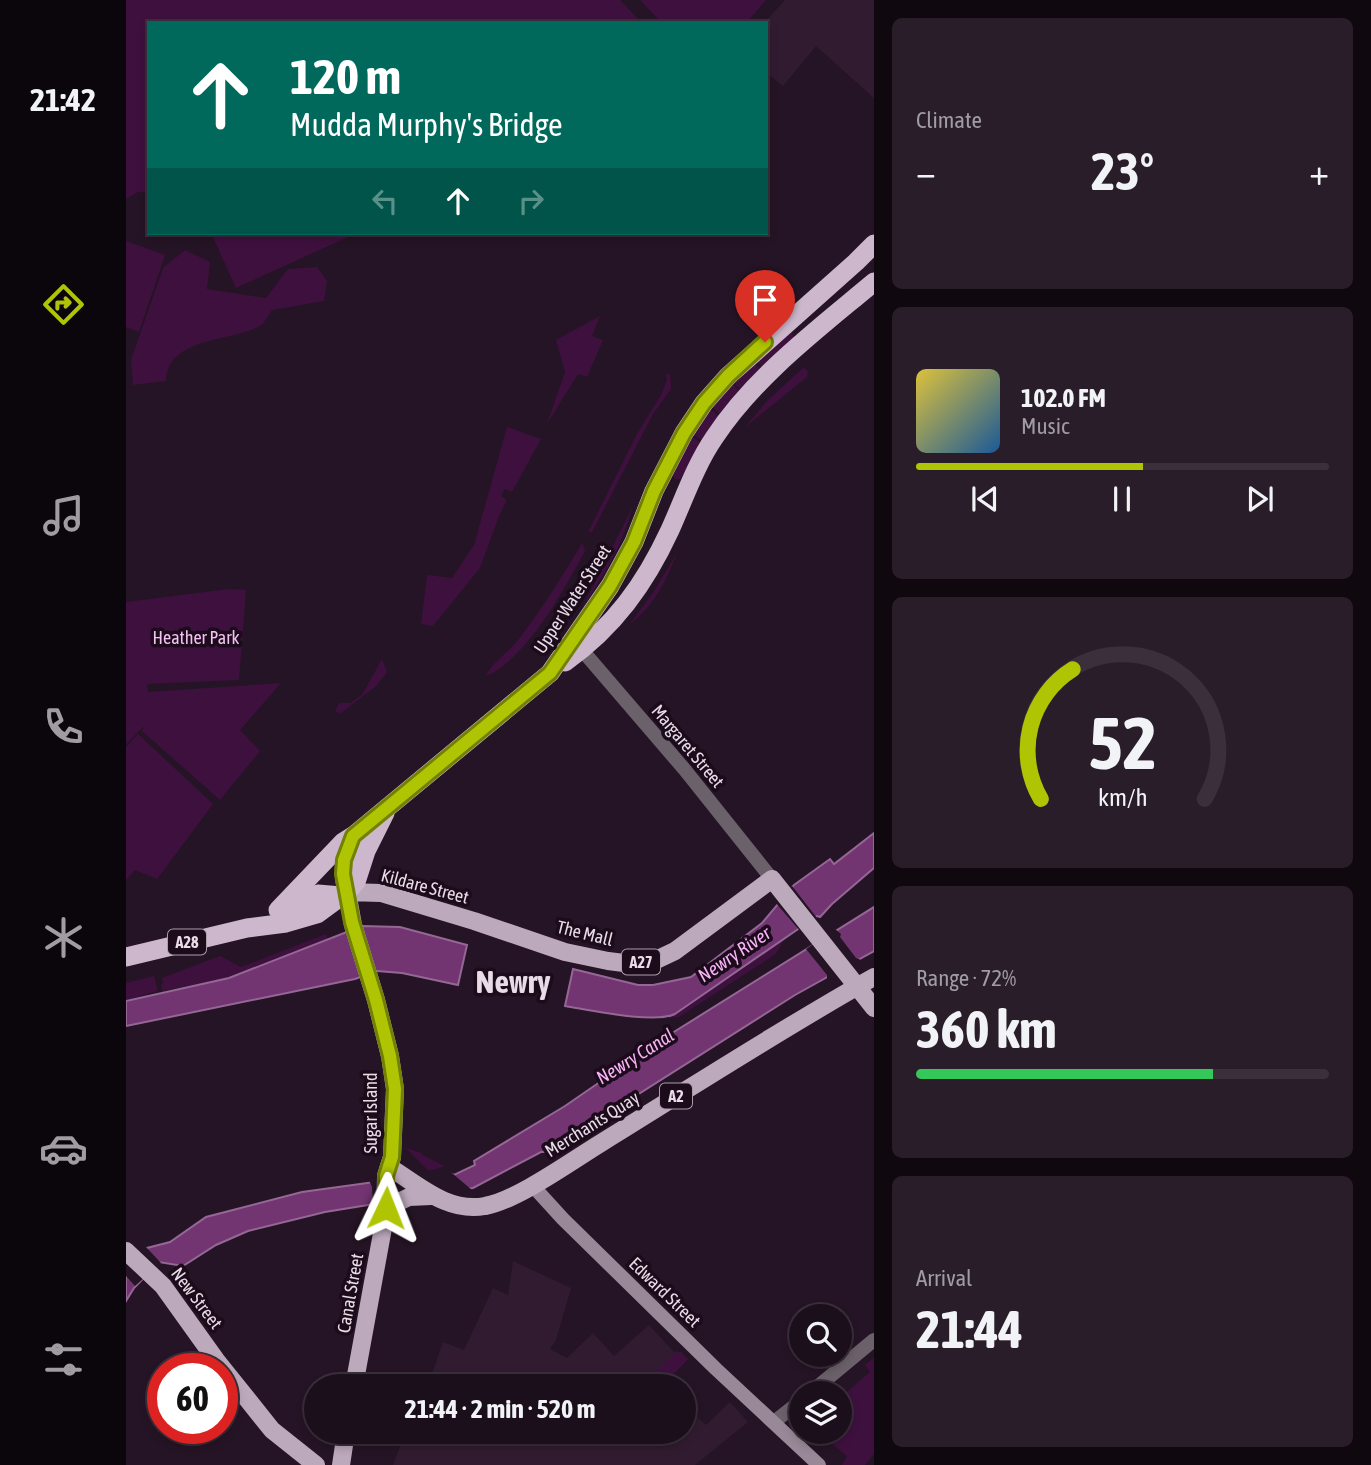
<!DOCTYPE html>
<html lang="en">
<head>
<meta charset="utf-8">
<style>
  body { margin:0; font-family:"Asap Condensed",sans-serif; background:#291d29; color:#f1f3f6; height:100vh; display:flex; flex-direction:column; font-size:26px; white-space:nowrap }
  * { box-sizing:border-box; margin:0 }
  p { font-size:23px; color:#a09ca3 }
  .icon { flex:none; width:38px; height:38px; fill:none; stroke:currentColor; stroke-width:2; stroke-linecap:round; stroke-linejoin:round }
  .map { position:relative; flex:1; overflow:hidden }
  .drawer { display:flex; flex-direction:column; gap:18px; padding:18px; background:#0f080f; width:497px }
  .drawer>* { flex:none }
  .banner { position:absolute; left:21px; top:21px; width:621px; height:214px; border-radius:0px; box-shadow:0 4px 10px #0003,0 0 0 2px #3a2f3b; background:#00695c; color:#fff; overflow:hidden }
  .tools { position:absolute; left:663px; top:1304px; display:grid; gap:14px }
  .tools a { display:grid; place-items:center; width:63px; height:63px; border-radius:50%; background:#1c0f1c; box-shadow:0 4px 10px #0003,0 0 0 2px #3a2f3b; font-size:35px }
  .speed { position:absolute; left:21px; top:1353px; display:flex; gap:14px; font-size:35px; font-weight:700; text-align:center }
  .speed>* { display:grid; place-content:center; width:91px; height:91px; border-radius:50%; background:#1c0f1c; box-shadow:0 4px 10px #0003,0 0 0 2px #3a2f3b; line-height:1 }
  .speed .limit { border:10px solid #d22; background:#fff; color:#111 }
  .pin { position:absolute; display:grid; place-items:center; width:60px; height:60px; color:#fff; margin:-72px -30px; border-radius:50% 50% 50% 0; rotate:-45deg; box-shadow:0 0 7px #0007 }
  .pin .icon { rotate:45deg }
  .me { position:absolute; width:77px; margin:-38px; rotate:2deg; stroke-linejoin:round; filter:drop-shadow(0 0 5px #0008) }
  .turn { display:flex; align-items:center; gap:24px; height:147px; padding:0 28px; font-size:32px }
  .turn .icon { width:91px; height:91px; stroke-width:2.5 }
  .turn b { display:block; font-size:49px; line-height:60px }
  .lanes { display:flex; align-items:center; height:66px; padding:0 28px; background:#0003; justify-content:center; gap:35px; direction:ltr }
  .lanes .off { opacity:.35 }
  .big { font-size:52px; font-weight:700; line-height:1.1 }
  .drawer .widget { flex:1; display:flex; flex-direction:column; justify-content:center; gap:10px; min-width:0; padding:0 24px; border-radius:10px; background:#291d29 }
  .drawer .dial { align-items:center; gap:0 }
  .dial svg { height:182px; overflow:visible; fill:none; stroke:#3a2f3b; stroke-width:7; stroke-linecap:round; text-anchor:middle }
  .dial text { fill:#f1f3f6; stroke:none }
  .song { display:flex; align-items:center; gap:21px }
  .cover { width:84px; height:84px; border-radius:10px; background:linear-gradient(135deg,hsl(50 70% 55%),hsl(210 70% 35%)) }
  .played { height:7px; border-radius:4px; background:linear-gradient(90deg,#afc504 55%,#3a2f3b 55%) }
  .keys { display:flex; justify-content:space-around; direction:ltr }
  .heat { display:flex; justify-content:space-between; align-items:center; font-size:38px; direction:ltr }
  .charge { height:10px; border-radius:5px; background:linear-gradient(90deg,#34c759 72%,#3a2f3b 0) }
  .trip { position:absolute; left:178px; top:1374px; width:392px; height:70px; border-radius:35px; background:#1c0f1c; box-shadow:0 4px 10px #0003,0 0 0 2px #3a2f3b; font-weight:700; line-height:70px; text-align:center }
  main { display:flex; flex:1; min-height:0 }
  .dock { display:flex; flex-direction:column; width:126px; justify-content:space-around; align-items:center; background:#0b060b; color:#a09ca3 }
  .dock .icon { width:49px; height:49px }
  .dock .current { color:#afc504 }
  .dock b { font-size:32px; color:#f1f3f6 }
  .map>svg:first-child { display:block }
</style>
</head>
<body>
<main>
<nav class="dock">
<b>21:42</b>
<svg class="icon current" aria-label="directions" viewBox="0 0 24 24"><path d="M12 3l9 9-9 9-9-9zM9 14v-3h6M13 9l2 2-2 2"/></svg>
<svg class="icon" aria-label="music" viewBox="0 0 24 24"><path d="M9 18V5l10-2v13"/><circle cx="6" cy="18" r="3"/><circle cx="16" cy="16" r="3"/></svg>
<svg class="icon" aria-label="phone" viewBox="0 0 24 24"><path d="M5 4h4l2 5-3 2q2 4 5 5l2-3 5 2v4C11 20 4 13 5 4z"/></svg>
<svg class="icon" aria-label="climate" viewBox="0 0 24 24"><path d="M12 3v18M4 7l16 10M4 17L20 7"/></svg>
<svg class="icon" aria-label="car" viewBox="0 0 24 24"><path d="M5 17H2v-5l4-1 3-4h7l3 4 3 1v5h-3M9 17h6M6 11h13"/><circle cx="7" cy="17" r="2"/><circle cx="17" cy="17" r="2"/></svg>
<svg class="icon" aria-label="filters" viewBox="0 0 24 24"><path d="M4 7h16M4 17h16"/><circle cx="9" cy="7" r="2"/><circle cx="15" cy="17" r="2"/></svg>
</nav>
<div class="map">
<svg width="748" height="1465" viewBox="0 0 748 1465">
  <rect width="100%" height="100%" fill="#251425"/>
  <g fill="#311b30">
    <path d="M 659,0 L 748,0 L 748,98 L 690,46 L 657,86 L 641,73 L 640,23 L 638,23 Z"/>
    <path d="M 387,1261 L 445,1288 L 430,1340 L 424,1349 L 441,1358 L 467,1333 L 488,1356 L 523,1325 L 548,1352 L 555,1352 L 562,1359 L 538,1384 L 539,1386 L 291,1386 L 295,1376 L 305,1377 L 317,1342 L 338,1350 L 367,1288 L 382,1295 Z"/>
    <path d="M 604,1402 L 622,1422 L 569,1465 L 267,1465 L 279,1432 L 558,1432 L 558,1405 L 580,1425 Z"/>
  </g>
  <g fill="#3e103e">
    <path d="M 0,0 L 494,0 L 516,23 L 23,23 L 23,193 L 12,192 L 0,199 Z"/>
    <path d="M 514,0 L 640,0 L 620,23 L 536,23 Z"/>
    <path d="M 85,233 L 231,233 L 110,288 Z"/>
    <path d="M 0,241 L 39,255 L 13,332 L 0,327 Z"/>
    <path d="M 59,250 L 84,262 L 81,289 L 140,298 L 162,269 L 191,267 L 201,281 L 198,301 L 146,310 C 142,316 138,324 132,327 C 102,342 42,337 40,381 L 7,385 L 5,360 L 37,268 Z"/>
    <path d="M 474,316 L 466,336 L 477,340 L 461,377 L 452,374 L 421,424 L 439,372 L 430,340 Z"/>
    <path d="M 661,332 L 666,333 L 668,337 L 637,369 L 630,360 Z"/>
    <path d="M 627,361 L 635,370 L 615,390 L 606,382 Z"/>
    <path d="M 678,367 L 682,372 L 681,377 L 618,428 L 643,399 Z"/>
    <path d="M 540,374 L 544,374 L 545,389 L 527,414 L 466,532 L 462,532 L 511,434 L 535,395 L 541,380 Z"/>
    <path d="M 605,383 L 614,391 L 594,414 L 586,407 Z"/>
    <path d="M 584,409 L 593,416 L 576,440 L 566,434 Z"/>
    <path d="M 381,427 L 415,439 L 386,492 L 379,489 L 375,496 L 381,500 L 373,516 L 354,568 L 307,626 L 295,624 L 301,575 L 326,578 L 348,545 Z"/>
    <path d="M 565,436 L 575,443 L 557,475 L 554,479 L 549,479 L 545,472 Z"/>
    <path d="M 507,506 C 497,544 478,576 456,608 Z"/>
    <path d="M 456,543 L 459,551 C 439,588 400,660 360,676 C 366,662 382,653 392,640 C 416,609 436,577 456,543 Z"/>
    <path d="M 551,553 C 540,581 528,606 503,625 L 527,593 Z"/>
    <path d="M 103,589 L 120,590 L 113,680 L 21,684 L 22,692 L 155,683 L 114,730 L 134,751 L 94,800 L 16,731 L 18,726 L 0,744 L 0,602 Z"/>
    <path d="M 256,659 L 261,672 L 250,686 L 215,713 L 209,712 L 213,703 L 224,703 L 236,695 Z"/>
    <path d="M 12,734 L 87,804 L 31,879 L 9,870 L 0,880 L 0,747 Z"/>
    <path d="M 200,934 L 203,941 L 103,978 L 36,991 L 35,985 L 37,984 L 36,978 L 94,956 L 115,967 Z"/>
    <path d="M 658,940 L 650,954 L 553,1017 L 542,1018 L 556,1010 Z"/>
    <path d="M 28,976 L 32,991 L 0,1000 L 0,983 Z"/>
    <path d="M 280,1148 L 296,1153 L 295,1154 L 318,1166 L 304,1172 Z"/>
    <path d="M 551,1351 L 562,1359 L 538,1384 L 539,1386 L 534,1386 L 525,1376 Z"/>
    <path d="M 748,1358 L 748,1454 L 739,1465 L 716,1465 L 721,1456 L 692,1432 L 714,1432 L 714,1398 L 744,1372 L 739,1365 Z"/>
  </g>
  <g fill="#723572" stroke="#956795" stroke-width="2">
    <path d="M 748,833 L 748,868 L 706,904 L 694,917 L 691,916 L 549,1014 C 528,1024 464,1010 439,1006 L 447,969 L 512,985 L 527,985 L 565,977 L 636,923 L 668,885 L 704,859 L 708,864 Z"/>
    <path d="M 748,907 L 748,951 L 669,995 L 421,1152 L 415,1152 L 347,1188 L 199,1212 L 122,1231 L 90,1245 L 57,1266 L 33,1262 L 8,1288 L 0,1301 L 0,1269 L 21,1248 L 44,1242 L 80,1217 L 176,1192 L 321,1172 L 328,1175 L 349,1165 L 348,1161 L 439,1106 L 535,1040 Z"/>
    <path d="M 236,926 L 274,927 L 341,945 L 332,985 L 276,973 L 251,971 L 229,979 L 0,1026 L 0,1001 L 103,978 Z"/>
  </g>
  <g fill="#251425">
    <path d="M 666,886 L 691,918 L 675,932 L 649,902 Z"/>
    <path d="M 709,929 L 715,934 L 714,937 L 730,958 L 735,960 L 701,982 L 701,975 L 680,949 Z"/>
    <path d="M 320,1168 L 346,1190 L 341,1193 L 266,1204 L 247,1205 L 246,1187 L 242,1178 Z"/>
    <path d="M 19,1246 L 35,1263 L 9,1286 L 0,1276 L 0,1264 Z"/>
  </g>
  <g fill="none" stroke-linecap="round" stroke-linejoin="round">
    <g stroke="#6b616a" stroke-width="14">
      <path d="M 450,643 L 559,770 L 646,879"/>
      <path d="M 684,1393 L 748,1340"/>
      <path d="M 648,1422 L 676,1400"/>
    </g>
    <path stroke="#998998" stroke-width="14" d="M 406,1185 L 437,1219 L 590,1369 L 693,1465"/>
    <g stroke="#bda9bc" stroke-width="18">
      <path d="M 263,1167 C 293,1185 321,1213 359,1206 C 390,1201 447,1160 475,1143 C 566,1087 655,1029 748,977"/>
      <path d="M 260,1208 L 283,1197 L 305,1196"/>
      <path d="M 0,1251 L 37,1286 L 90,1360 L 146,1430 L 190,1465"/>
      <path d="M 228,1386 L 259,1217 L 260,1176 L 266,1157 L 269,1089 L 264,1056 L 250,1000 L 227,925 L 221,892 L 255,893 L 348,921 L 439,952 L 482,961 L 506,964 L 530,960 L 549,951 L 646,879 L 748,1008"/>
      <path d="M 215,1465 L 220,1432"/>
    </g>
    <g stroke="#cdb7cc" stroke-width="19">
      <path d="M 439,662 C 488,627 519,584 544,530 C 558,499 569,466 588,438 C 629,376 692,329 748,282"/>
      <path d="M 221,892 C 216,870 218,857 227,836 L 424,673 L 484,586 L 508,542 L 528,491 L 558,433 L 578,403 L 602,376 L 730,262 L 748,244"/>
      <path d="M 159,907 L 192,894 L 215,896"/>
      <path d="M 152,910 L 217,842 L 225,837"/>
      <path d="M 0,957 L 121,928 L 160,923 L 191,914 L 221,892 L 230,882 L 240,851 L 259,813"/>
    </g>
  </g>
  <g fill="none" stroke-linecap="round" stroke-linejoin="round">
    <defs>
      <path id="route" d="M 260,1208 L 260,1176 L 266,1157 L 269,1089 L 264,1056 L 250,1000 L 226,922 L 217,874 L 218,860 L 227,836 L 424,673 L 484,586 L 508,542 L 528,491 L 558,433 L 578,403 L 602,376 L 639,342"/>
    </defs>
    <use href="#route" stroke="#728003" stroke-width="18"/>
    <use href="#route" stroke="#afc504" stroke-width="12"/>
  </g>
  <g text-anchor="middle" dominant-baseline="central" stroke-width="7" stroke-linejoin="round" paint-order="stroke">
    <g fill="#1b0b1b" stroke="#aa9daa" stroke-width="2">
      <rect x="42" y="929.5" width="38" height="25" rx="5"/>
      <rect x="496" y="949.5" width="38" height="25" rx="5"/>
      <rect x="534" y="1083.5" width="32" height="25" rx="5"/>
    </g>
    <g font-size="16" font-weight="bold" fill="#e8dce7">
      <text x="61" y="942">A28</text>
      <text x="515" y="962">A27</text>
      <text x="550" y="1096">A2</text>
    </g>
    <g font-size="18" fill="#e8dce7" stroke="#1b0b1b">
      <text transform="translate(446 599) rotate(-57)">Upper Water Street</text>
      <text transform="translate(562 746) rotate(50)">Margaret Street</text>
      <text transform="translate(299 886) rotate(15)">Kildare Street</text>
      <text transform="translate(459 933) rotate(14)">The Mall</text>
      <text transform="translate(244 1113) rotate(-90)">Sugar Island</text>
      <text transform="translate(466 1124) rotate(-32)">Merchants Quay</text>
      <text transform="translate(539 1292) rotate(44)">Edward Street</text>
      <text transform="translate(224 1293) rotate(-80)">Canal Street</text>
      <text transform="translate(71 1298) rotate(53)">New Street</text>
    </g>
    <g font-size="18" fill="#f5c0f3" stroke="#1b0b1b">
      <text x="70" y="637">Heather Park</text>
    </g>
    <g font-size="19" font-style="italic" fill="#f9b3f7" stroke="#1b0b1b">
      <text transform="translate(608 954) rotate(-34)">Newry River</text>
      <text transform="translate(509 1056) rotate(-32)">Newry Canal</text>
    </g>
    <g font-size="32" font-weight="bold" fill="#e8dce7" stroke="#1b0b1b">
      <text x="387" y="981">Newry</text>
    </g>
  </g>
</svg>
<div class="tools">
<a><svg class="icon" aria-label="search" viewBox="0 0 24 24"><circle cx="10" cy="10" r="6"/><path d="M15 15l6 6"/></svg></a>
<a><svg class="icon" aria-label="layers" viewBox="0 0 24 24"><path d="M12 4l9 5-9 5-9-5zM3 14l9 5 9-5"/></svg></a>
</div>
<div class="speed"><div class="limit">60</div></div>
<div class="pin" style="left:639px;top:342px;background:#d93025"><svg class="icon" aria-label="arrive" viewBox="0 0 24 24"><path d="M6 21V4h12l-3 4 3 4H6"/></svg></div>
<svg class="me" style="left:260px;top:1208px" viewBox="-20 -20 40 40"><path d="M0-17L14 15 0 8-14 15z" fill="#afc504" stroke="#fff" stroke-width="4"/></svg>
<div class="trip">21:44 · 2 min · 520 m</div>
<div class="banner">
<div class="turn"><svg class="icon" aria-label="ahead" viewBox="0 0 24 24"><path d="M12 20V5M6 11l6-6 6 6"/></svg><div><b>120 m</b>Mudda Murphy's Bridge</div></div>
<div class="lanes"><svg class="icon off" aria-label="left" viewBox="0 0 24 24"><path d="M17 20v-9H6M10 6l-5 5 5 5"/></svg><svg class="icon" aria-label="ahead" viewBox="0 0 24 24"><path d="M12 20V5M6 11l6-6 6 6"/></svg><svg class="icon off" aria-label="right" viewBox="0 0 24 24"><path d="M7 20v-9h11M14 6l5 5-5 5"/></svg></div>
</div>
</div>
<section class="drawer">
<div class="widget"><p>Climate</p>
<div class="heat"><a>−</a><b class="big">23°</b><a>+</a></div>
</div>
<div class="widget">
<div class="song"><i class="cover"></i><div><b>102.0 FM</b><p>Music</p></div></div>
<div class="played"></div>
<div class="keys"><svg class="icon" aria-label="previous" viewBox="0 0 24 24"><path d="M18 5L8 12l10 7zM5 5v14"/></svg><svg class="icon" aria-label="pause" viewBox="0 0 24 24"><path d="M8 5v14M16 5v14"/></svg><svg class="icon" aria-label="next" viewBox="0 0 24 24"><path d="M6 5l10 7-10 7zM19 5v14"/></svg></div>
</div>
<div class="widget dial"><svg viewBox="0 0 100 80">
<path d="M14 69A42 42 0 1 1 86 69"/>
<path d="M14 69A42 42 0 0 1 28 12" stroke="#afc504"/>
<text x="50" y="56" font-size="32" font-weight="700">52</text>
<text x="50" y="72" font-size="11">km/h</text>
</svg></div>
<div class="widget"><p>Range · 72%</p><b class="big">360 km</b><div class="charge"></div></div>
<div class="widget"><p>Arrival</p><b class="big">21:44</b></div>
</section>
</main>
</body>
</html>
